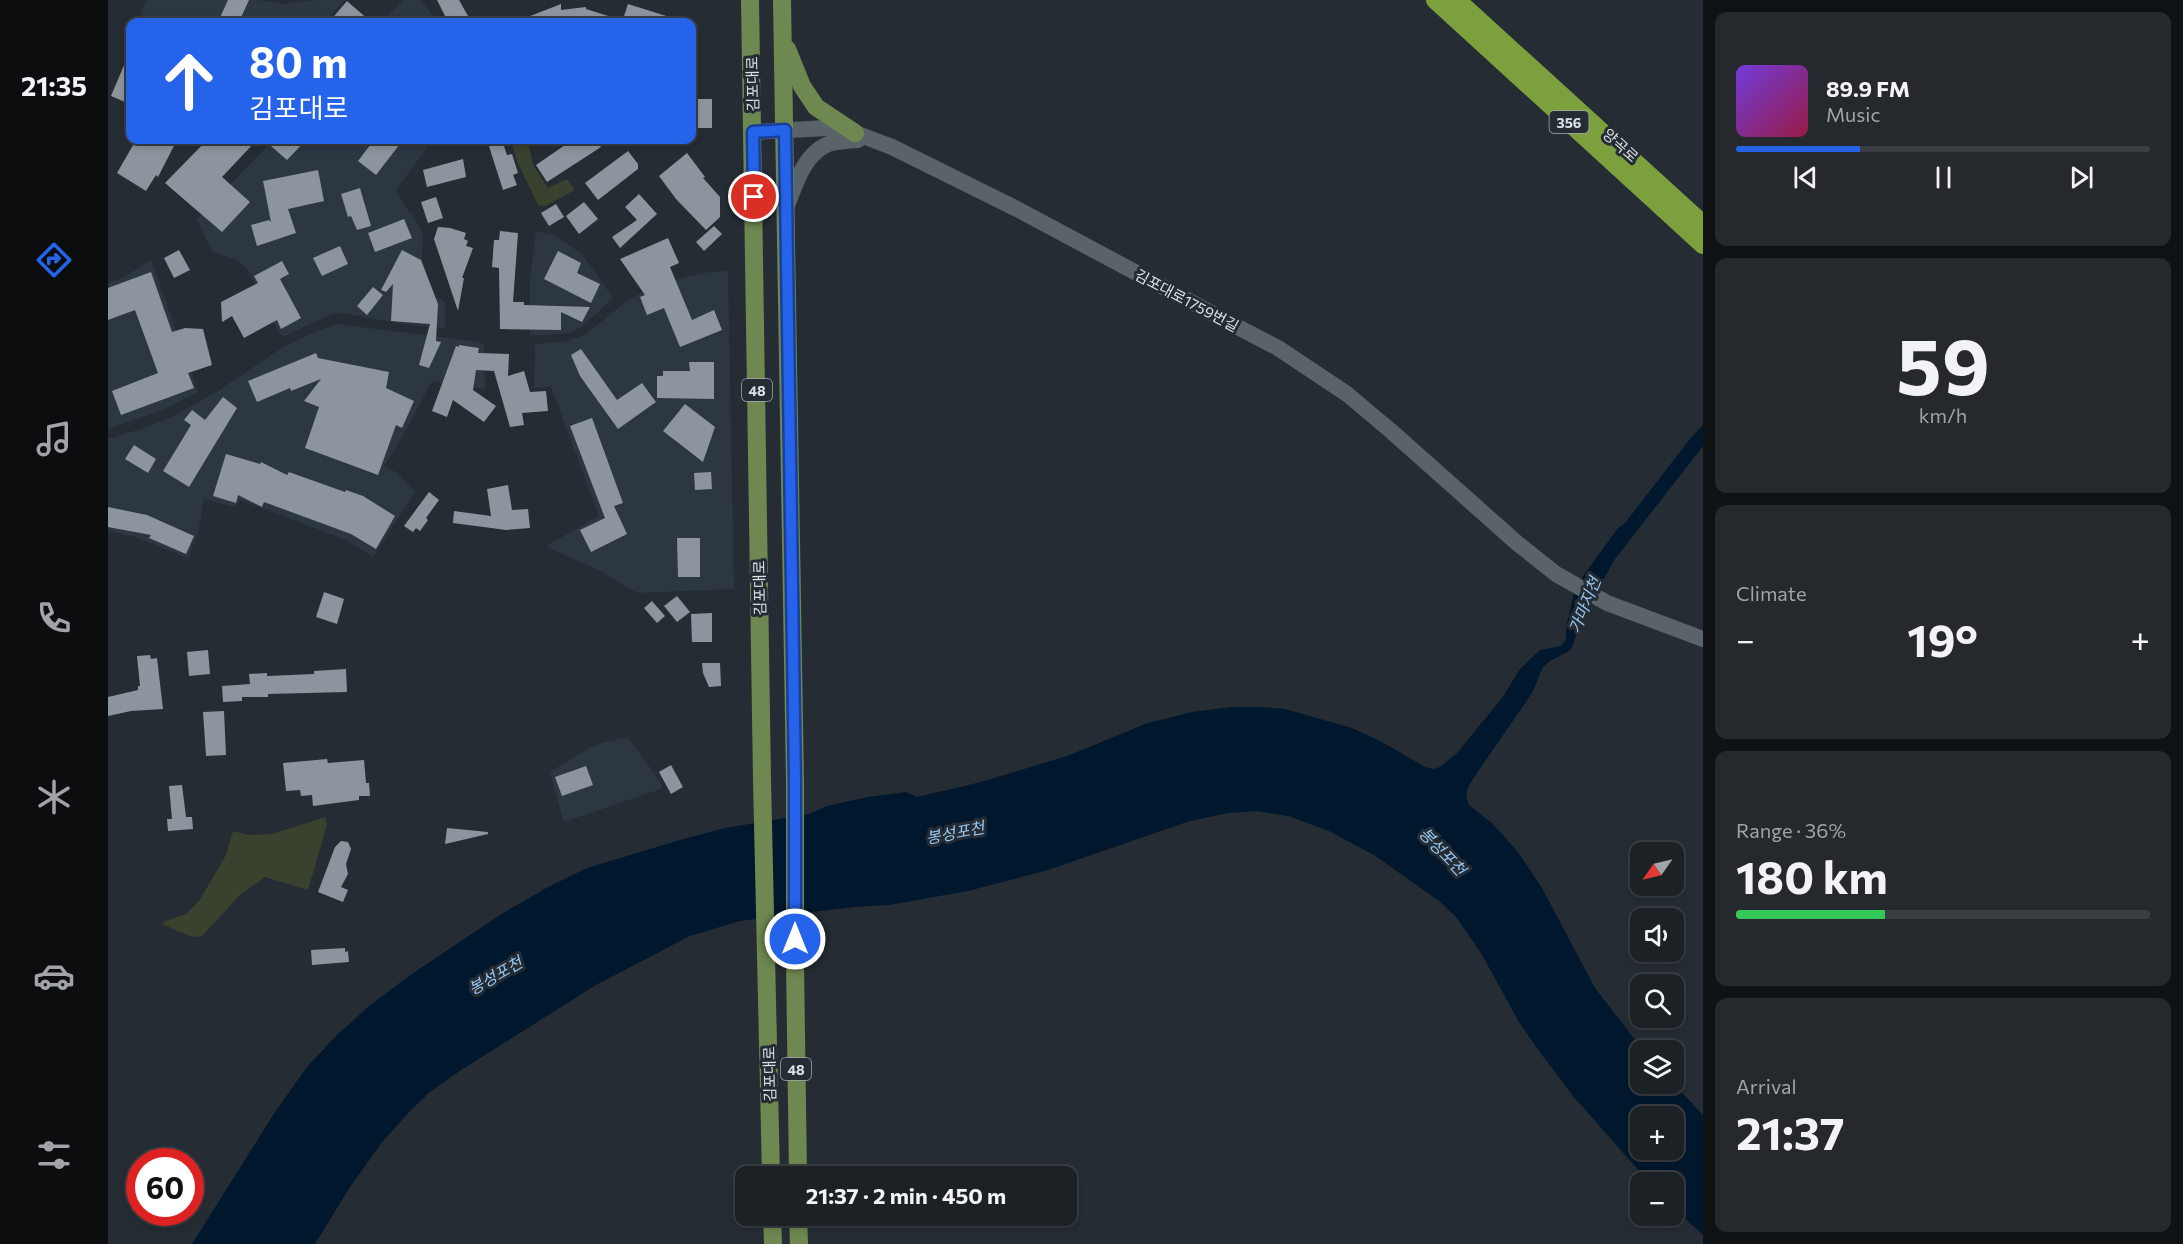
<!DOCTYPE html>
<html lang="en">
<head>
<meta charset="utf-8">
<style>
  body { margin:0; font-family:Commissioner,"Noto Sans KR",sans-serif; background:#25292e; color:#f1f3f6; height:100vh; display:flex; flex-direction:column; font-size:22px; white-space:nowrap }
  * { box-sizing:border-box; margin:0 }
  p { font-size:20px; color:#a0a3a7 }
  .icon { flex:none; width:33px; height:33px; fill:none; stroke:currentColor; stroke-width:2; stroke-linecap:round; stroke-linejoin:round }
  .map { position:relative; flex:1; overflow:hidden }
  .details { display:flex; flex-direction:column; gap:12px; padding:12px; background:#0f1215; width:480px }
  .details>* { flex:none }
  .top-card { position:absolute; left:18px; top:18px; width:570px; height:126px; border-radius:12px; box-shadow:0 3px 9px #0003,0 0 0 2px #3a3e43; background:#2563eb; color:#fff; overflow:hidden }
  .needle { width:39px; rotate:236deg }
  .fabs { position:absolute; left:1522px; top:842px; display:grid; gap:12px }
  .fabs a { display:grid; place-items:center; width:54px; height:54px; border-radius:12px; background:#1c2126; box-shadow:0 3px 9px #0003,0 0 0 2px #3a3e43; font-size:30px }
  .speed { position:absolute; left:18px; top:1148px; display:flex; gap:12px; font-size:30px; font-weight:700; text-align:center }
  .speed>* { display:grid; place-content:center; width:78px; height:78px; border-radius:50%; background:#1c2126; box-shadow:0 3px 9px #0003,0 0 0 2px #3a3e43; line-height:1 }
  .speed .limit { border:9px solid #d22; background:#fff; color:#111 }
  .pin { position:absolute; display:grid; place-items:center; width:51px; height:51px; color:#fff; margin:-26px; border:3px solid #fff; border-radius:50%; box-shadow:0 2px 6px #0007 }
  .me { position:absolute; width:66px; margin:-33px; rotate:0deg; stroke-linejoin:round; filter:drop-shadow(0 0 4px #0008) }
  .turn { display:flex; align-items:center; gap:21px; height:126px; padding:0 24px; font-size:27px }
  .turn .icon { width:78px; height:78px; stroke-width:2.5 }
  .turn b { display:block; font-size:42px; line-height:51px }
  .big { font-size:45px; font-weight:700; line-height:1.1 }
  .details .widget { flex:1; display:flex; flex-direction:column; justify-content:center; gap:9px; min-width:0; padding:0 21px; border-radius:12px; background:#25292e }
  .details .dial { align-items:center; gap:0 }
  .dial b { font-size:78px; line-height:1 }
  .song { display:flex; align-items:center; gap:18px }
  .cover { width:72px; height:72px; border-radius:9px; background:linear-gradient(135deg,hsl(260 70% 55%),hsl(340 70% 35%)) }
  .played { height:6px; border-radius:3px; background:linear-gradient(90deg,#2563eb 30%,#3a3e43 30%) }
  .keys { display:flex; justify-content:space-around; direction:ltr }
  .heat { display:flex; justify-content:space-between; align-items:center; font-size:33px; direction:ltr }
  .charge { height:9px; border-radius:4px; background:linear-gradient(90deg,#34c759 36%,#3a3e43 0) }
  .trip { position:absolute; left:627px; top:1166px; width:342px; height:60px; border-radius:12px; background:#1c2126; box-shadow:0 3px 9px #0003,0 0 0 2px #3a3e43; font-weight:700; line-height:60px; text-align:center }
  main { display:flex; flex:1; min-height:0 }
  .tabs { display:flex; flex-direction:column; width:108px; justify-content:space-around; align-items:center; background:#0b0d0f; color:#a0a3a7 }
  .tabs .icon { width:42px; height:42px }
  .tabs .current { color:#2563eb }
  .tabs b { font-size:27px; color:#f1f3f6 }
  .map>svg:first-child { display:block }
</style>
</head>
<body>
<main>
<nav class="tabs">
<b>21:35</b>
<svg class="icon current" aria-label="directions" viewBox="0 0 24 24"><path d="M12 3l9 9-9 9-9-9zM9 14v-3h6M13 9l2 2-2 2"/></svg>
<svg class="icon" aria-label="music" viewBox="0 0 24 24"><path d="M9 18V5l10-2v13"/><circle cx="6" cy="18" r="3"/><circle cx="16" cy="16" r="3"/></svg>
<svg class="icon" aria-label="phone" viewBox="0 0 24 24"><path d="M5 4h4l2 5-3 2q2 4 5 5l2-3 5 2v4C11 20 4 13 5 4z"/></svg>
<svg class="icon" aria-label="climate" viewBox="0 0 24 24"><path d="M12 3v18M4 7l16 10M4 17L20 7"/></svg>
<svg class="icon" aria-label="car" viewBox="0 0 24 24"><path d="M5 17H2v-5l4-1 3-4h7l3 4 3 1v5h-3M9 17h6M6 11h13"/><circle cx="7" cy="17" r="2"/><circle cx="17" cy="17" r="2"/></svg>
<svg class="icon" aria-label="filters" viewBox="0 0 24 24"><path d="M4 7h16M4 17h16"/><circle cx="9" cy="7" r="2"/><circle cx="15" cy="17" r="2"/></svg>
</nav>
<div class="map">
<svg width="1595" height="1244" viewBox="0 0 1595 1244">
  <rect width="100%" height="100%" fill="#252c33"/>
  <g fill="#2c3742">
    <path d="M 38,0 L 150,0 L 175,4 L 210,0 L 236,0 L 218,21 L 219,22 L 29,22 Z"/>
    <path d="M 296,0 L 312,0 L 324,14 L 329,22 L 273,22 Z"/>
    <path d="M 165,140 L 325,140 L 288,190 L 301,212 L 304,212 L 315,235 L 314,261 L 298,290 L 300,297 L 334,299 L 337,303 L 337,328 L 295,324 L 234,313 L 225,314 L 213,319 L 177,336 L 172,335 L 140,270 L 131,261 L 105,252 L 88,220 Z"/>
    <path d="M 428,231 L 448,236 L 475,255 L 505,298 L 475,326 L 461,333 L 422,336 L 422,279 Z"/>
    <path d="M 43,260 L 90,392 L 55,410 L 0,429 L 0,283 L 18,276 Z"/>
    <path d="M 620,271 L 626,589 L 529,593 L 489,569 L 440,548 L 440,545 L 491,516 L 443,387 L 426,388 L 427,344 L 455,342 L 477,335 L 520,300 L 539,290 L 576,277 L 602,272 Z"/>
    <path d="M 229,324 L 372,342 L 376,346 L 377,389 L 324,381 L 295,436 L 276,466 L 286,471 L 307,492 L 265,557 L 238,540 L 133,500 L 127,507 L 96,499 L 90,533 L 80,558 L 27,537 L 0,531 L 0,439 L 39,427 L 68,415 L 110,391 L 175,347 L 204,333 Z"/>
    <path d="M 517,738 L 521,739 L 538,762 L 554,785 L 553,789 L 459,821 L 455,820 L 442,772 L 481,748 L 497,742 Z"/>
  </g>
  <g fill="#39412f">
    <path d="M 403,140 L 420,140 L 425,165 L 440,188 L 459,179 L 467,190 L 437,206 L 430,205 L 409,161 Z"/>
    <path d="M 217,817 L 219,825 L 200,890 L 157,877 L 132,895 L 94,936 L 84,937 L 56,925 L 55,922 L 78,914 L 91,901 L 118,855 L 125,831 L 140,835 L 164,834 Z"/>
  </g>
  <path fill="#00182d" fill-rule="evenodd" d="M 1595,425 L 1595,446 L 1507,559 L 1475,616 L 1463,650 L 1442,661 L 1435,667 L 1424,693 L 1371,770 L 1360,787 L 1358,796 L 1361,805 L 1385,824 L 1410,852 L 1434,888 L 1487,988 L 1535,1050 L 1533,1050 L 1533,1083 L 1565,1083 L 1595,1115 L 1595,1235 L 1566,1208 L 1566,1182 L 1541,1182 L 1465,1096 L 1431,1051 L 1411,1022 L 1373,953 L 1348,917 L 1331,901 L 1266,855 L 1221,831 L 1180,816 L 1148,811 L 1120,813 L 1082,821 L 940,870 L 860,891 L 781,905 L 746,907 L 632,921 L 582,936 L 488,985 L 353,1070 L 322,1092 L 303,1110 L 275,1141 L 242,1187 L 207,1244 L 84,1244 L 167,1112 L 199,1067 L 227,1037 L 260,1007 L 301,976 L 392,915 L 440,887 L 479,868 L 572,840 L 617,828 L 701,814 L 719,806 L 760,797 L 798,792 L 809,797 L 873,782 L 959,756 L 1040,723 L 1084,712 L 1123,707 L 1152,707 L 1177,709 L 1244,728 L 1272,741 L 1317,767 L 1325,769 L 1332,767 L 1349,753 L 1394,698 L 1412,669 L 1432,650 L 1453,646 L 1458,640 L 1458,628 L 1466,593 L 1475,576 L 1510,528 L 1517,523 L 1582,439 ZM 1533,1116 L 1566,1116 L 1566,1149 L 1533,1149 Z"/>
  <g fill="#8c959e">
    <path d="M 120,0 L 141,0 L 131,22 L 110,22 Z"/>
    <path d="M 329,0 L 351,0 L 360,16 L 347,22 L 340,22 Z"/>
    <path d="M 239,1 L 263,22 L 221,22 Z"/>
    <path d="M 453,4 L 453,10 L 478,7 L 478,9 L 513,20 L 512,22 L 407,22 Z"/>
    <path d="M 520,4 L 571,20 L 570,22 L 514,22 Z"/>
    <path d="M 22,51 L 22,104 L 3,96 Z"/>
    <rect x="588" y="99" width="16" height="29"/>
    <path d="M 28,140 L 69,140 L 50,177 L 48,175 L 38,191 L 9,173 Z"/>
    <path d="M 99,140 L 149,140 L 114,177 L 142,202 L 114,232 L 57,183 Z"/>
    <path d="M 156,140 L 198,140 L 179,160 Z"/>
    <path d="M 266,140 L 295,140 L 268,175 L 250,161 Z"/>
    <path d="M 379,140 L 394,140 L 399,155 L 404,154 L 410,173 L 405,175 L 409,185 L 395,190 Z"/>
    <path d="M 453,140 L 488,140 L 493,147 L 439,182 L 428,165 L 457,145 Z"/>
    <path d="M 520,151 L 530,164 L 530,169 L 490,200 L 477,183 Z"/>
    <path d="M 579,153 L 597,177 L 595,178 L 612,197 L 612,217 L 598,230 L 568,199 L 551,176 Z"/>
    <path d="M 355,159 L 358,177 L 319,187 L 315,170 Z"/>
    <path d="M 210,170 L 216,201 L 180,209 L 188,233 L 149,246 L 143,225 L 161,220 L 163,222 L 155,181 Z"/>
    <path d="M 252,188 L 263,226 L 249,230 L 243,216 L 240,217 L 233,194 Z"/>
    <path d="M 531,194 L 549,214 L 512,248 L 504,237 L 529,220 L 517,207 Z"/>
    <path d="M 328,197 L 335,218 L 320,223 L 313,202 Z"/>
    <path d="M 476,202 L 490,219 L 471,234 L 458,216 Z"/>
    <path d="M 448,204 L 456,217 L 441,226 L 433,213 Z"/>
    <path d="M 296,219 L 304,238 L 267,252 L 260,233 Z"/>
    <path d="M 606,226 L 614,234 L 596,251 L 588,242 Z"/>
    <path d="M 330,227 L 342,228 L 358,233 L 356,239 L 360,241 L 358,246 L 365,248 L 354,278 L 356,278 L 350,311 L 326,239 Z"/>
    <path d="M 392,231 L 410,233 L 405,302 L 416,302 L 416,305 L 482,307 L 474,322 L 453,312 L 453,330 L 392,329 L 391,268 L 384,267 L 386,240 L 391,240 Z"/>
    <path d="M 560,238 L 571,263 L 562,267 L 584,320 L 606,310 L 614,330 L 572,347 L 556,308 L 539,315 L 532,297 L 537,295 L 512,259 Z"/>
    <path d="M 232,246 L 240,264 L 214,276 L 205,258 Z"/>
    <path d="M 71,250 L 82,270 L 66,278 L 56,258 Z"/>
    <path d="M 294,250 L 313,260 L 330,304 L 328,341 L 333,342 L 321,368 L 311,365 L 322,324 L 283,321 L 285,284 L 278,292 L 273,290 Z"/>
    <path d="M 450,251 L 473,263 L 469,273 L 492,284 L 483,303 L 436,279 Z"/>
    <path d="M 174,261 L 181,274 L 172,279 L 193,318 L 173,329 L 169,320 L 136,338 L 124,316 L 114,322 L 113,302 L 150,283 L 146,276 Z"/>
    <path d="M 43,272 L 64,332 L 77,328 L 95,329 L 104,365 L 80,373 L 86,388 L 13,415 L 4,391 L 50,373 L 27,310 L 0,320 L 0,288 Z"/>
    <path d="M 265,287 L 275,295 L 259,315 L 249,306 Z"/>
    <path d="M 351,345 L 371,348 L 370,353 L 401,354 L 400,376 L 416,371 L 422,392 L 438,391 L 440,411 L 414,413 L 416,425 L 402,427 L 386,371 L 368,370 L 365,390 L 388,406 L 376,422 L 345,400 L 339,417 L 324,411 L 348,346 L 351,347 Z"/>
    <path d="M 473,349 L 509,400 L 534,383 L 548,402 L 510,429 L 472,376 L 463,355 Z"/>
    <path d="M 208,353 L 210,358 L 281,372 L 278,388 L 306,401 L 294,428 L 288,425 L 270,475 L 197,448 L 211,407 L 196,401 L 213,379 L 183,391 L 182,388 L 149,402 L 140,381 Z"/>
    <path d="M 581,362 L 606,362 L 606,399 L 549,398 L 549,376 L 555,376 L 555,371 L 582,371 Z"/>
    <path d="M 115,397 L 129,408 L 81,487 L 55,471 L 83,425 L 76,420 L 84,410 L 97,420 Z"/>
    <path d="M 577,404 L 607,427 L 595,462 L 555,431 Z"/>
    <path d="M 484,418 L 515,503 L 506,506 L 519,534 L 483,552 L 472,530 L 497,518 L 462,426 Z"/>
    <path d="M 26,445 L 48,459 L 40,473 L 17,459 Z"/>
    <path d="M 118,454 L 152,464 L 153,462 L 179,475 L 181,472 L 237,492 L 238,490 L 255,496 L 287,516 L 268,549 L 243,534 L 156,502 L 154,507 L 130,495 L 128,503 L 105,496 Z"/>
    <path d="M 603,472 L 604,489 L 587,490 L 586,473 Z"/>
    <path d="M 400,485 L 404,510 L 420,509 L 422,528 L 398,530 L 345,523 L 346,511 L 383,516 L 379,489 Z"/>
    <path d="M 321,492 L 331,500 L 318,518 L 320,520 L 312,531 L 308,528 L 305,532 L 296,526 Z"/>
    <path d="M 0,507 L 39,515 L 86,536 L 78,554 L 41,538 L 43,535 L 0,527 Z"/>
    <path d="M 569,538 L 592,538 L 592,577 L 570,577 Z"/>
    <path d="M 216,592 L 236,599 L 229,624 L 208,617 Z"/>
    <path d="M 569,596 L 582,612 L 569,622 L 556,606 Z"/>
    <path d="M 544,601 L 557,616 L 549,623 L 536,608 Z"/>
    <path d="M 604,613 L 604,642 L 584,642 L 583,614 Z"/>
    <path d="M 100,650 L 102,674 L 81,676 L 79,652 Z"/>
    <path d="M 42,655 L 43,659 L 49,658 L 55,709 L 23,711 L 0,716 L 0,697 L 30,690 L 30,686 L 32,686 L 29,656 Z"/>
    <path d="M 594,663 L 612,663 L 613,686 L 601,687 L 595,673 Z"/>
    <path d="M 238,669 L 239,692 L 160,694 L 160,697 L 134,697 L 134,701 L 115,702 L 114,686 L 142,684 L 141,674 L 159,673 L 159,676 L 206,674 L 206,671 Z"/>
    <path d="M 116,711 L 118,755 L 98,756 L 95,712 Z"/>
    <path d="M 219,759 L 220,763 L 256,760 L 258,783 L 261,783 L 262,796 L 251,796 L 251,800 L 205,806 L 204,795 L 193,796 L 192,790 L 178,791 L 175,763 Z"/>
    <path d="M 563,765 L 575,787 L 563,794 L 551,772 Z"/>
    <path d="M 478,766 L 485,785 L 454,796 L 447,777 Z"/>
    <path d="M 74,785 L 78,817 L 84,817 L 85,829 L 60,831 L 59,819 L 64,819 L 61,786 Z"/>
    <path d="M 339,828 L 380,832 L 380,834 L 337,844 Z"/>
    <path d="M 233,841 L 240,842 L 243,849 L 238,864 L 240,874 L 233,887 L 240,890 L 235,902 L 210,892 L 227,847 Z"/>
    <path d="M 237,948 L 237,952 L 240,951 L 241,962 L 204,965 L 203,950 Z"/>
  </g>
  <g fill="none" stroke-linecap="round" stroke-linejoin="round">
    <g stroke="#5a626a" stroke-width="16">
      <path d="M 645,132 L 719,128 L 747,133 L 784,147 L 909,209 L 1124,324 L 1170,348 L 1239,394 L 1283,431 L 1409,543 L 1448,574 L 1499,603 L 1595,639"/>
      <path d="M 678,208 C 687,186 695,156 718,145 C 727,141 740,141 750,140"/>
    </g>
    <g stroke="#6f8750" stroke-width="18">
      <path d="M 642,0 L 654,780 L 663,1176"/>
      <path d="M 674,0 L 687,782 L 687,962 L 690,1176"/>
      <path d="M 679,49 L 694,86 L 708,107 L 747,133"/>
      <path d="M 664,1215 L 665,1244"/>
      <path d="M 690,1215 L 691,1244"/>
    </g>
    <g stroke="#7da03f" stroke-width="18">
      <path d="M 1327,0 L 1595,245"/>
      <path d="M 1349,0 L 1595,224"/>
    </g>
  </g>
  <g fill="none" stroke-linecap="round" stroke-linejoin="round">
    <defs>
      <path id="route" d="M 646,197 L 645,132 L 677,130 L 687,782 L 687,939"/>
    </defs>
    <use href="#route" stroke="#184099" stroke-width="15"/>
    <use href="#route" stroke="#2563eb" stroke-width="10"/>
  </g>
  <g text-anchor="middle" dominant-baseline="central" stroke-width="6" stroke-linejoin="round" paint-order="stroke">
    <g fill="#252c33" stroke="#a4aab0" stroke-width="1.5">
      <rect x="1441.5" y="111" width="39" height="22" rx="4.5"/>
      <rect x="634" y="379" width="30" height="22" rx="4.5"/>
      <rect x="673" y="1058" width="30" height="22" rx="4.5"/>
    </g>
    <g font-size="14" font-weight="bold" fill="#dbe0e5">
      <text x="1461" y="122">356</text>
      <text x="649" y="390">48</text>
      <text x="688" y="1069">48</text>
    </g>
    <g font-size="15" fill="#dbe0e5" stroke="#252c33">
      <text transform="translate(644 84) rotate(-91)">김포대로</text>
      <text transform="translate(1513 145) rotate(42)">양곡로</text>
      <text transform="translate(1079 300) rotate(28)">김포대로1759번길</text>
      <text transform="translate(651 588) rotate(-91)">김포대로</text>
      <text transform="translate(661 1074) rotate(-91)">김포대로</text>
    </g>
    <g font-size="16" font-style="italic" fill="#97c8f6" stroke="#252c33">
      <text transform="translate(1476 605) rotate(-68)">가마지천</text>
      <text transform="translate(847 832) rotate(-11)">봉성포천</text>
      <text transform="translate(1335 851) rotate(46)">봉성포천</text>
      <text transform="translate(387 975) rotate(-30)">봉성포천</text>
    </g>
  </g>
</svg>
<div class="fabs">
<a><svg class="needle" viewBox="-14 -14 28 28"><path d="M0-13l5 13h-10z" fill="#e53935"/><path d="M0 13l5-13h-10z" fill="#a0a3a7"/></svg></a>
<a><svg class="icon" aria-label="sound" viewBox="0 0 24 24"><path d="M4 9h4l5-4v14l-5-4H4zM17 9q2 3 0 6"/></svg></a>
<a><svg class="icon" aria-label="search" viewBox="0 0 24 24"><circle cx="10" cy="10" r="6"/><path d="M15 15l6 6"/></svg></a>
<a><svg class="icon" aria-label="layers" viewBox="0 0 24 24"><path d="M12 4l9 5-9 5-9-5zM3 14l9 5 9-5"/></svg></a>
<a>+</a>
<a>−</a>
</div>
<div class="speed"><div class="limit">60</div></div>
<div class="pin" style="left:646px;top:197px;background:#d93025"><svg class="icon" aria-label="arrive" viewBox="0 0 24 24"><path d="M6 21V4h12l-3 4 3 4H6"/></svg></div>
<svg class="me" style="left:687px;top:939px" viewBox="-20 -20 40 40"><circle r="17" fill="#2563eb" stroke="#fff" stroke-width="3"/><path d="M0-11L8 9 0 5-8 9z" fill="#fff"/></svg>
<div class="trip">21:37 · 2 min · 450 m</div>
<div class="top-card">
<div class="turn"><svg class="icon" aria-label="ahead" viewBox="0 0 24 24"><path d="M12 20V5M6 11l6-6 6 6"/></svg><div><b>80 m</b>김포대로</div></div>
</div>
</div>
<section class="details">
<div class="widget">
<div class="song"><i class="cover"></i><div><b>89.9 FM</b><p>Music</p></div></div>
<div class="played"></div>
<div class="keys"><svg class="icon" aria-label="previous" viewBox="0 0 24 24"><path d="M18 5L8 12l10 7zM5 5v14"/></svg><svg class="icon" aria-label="pause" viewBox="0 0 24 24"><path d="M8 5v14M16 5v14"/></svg><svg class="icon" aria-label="next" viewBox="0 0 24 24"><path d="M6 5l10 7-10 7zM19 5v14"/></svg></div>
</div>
<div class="widget dial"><b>59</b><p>km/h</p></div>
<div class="widget"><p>Climate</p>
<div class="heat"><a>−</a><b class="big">19°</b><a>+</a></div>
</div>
<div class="widget"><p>Range · 36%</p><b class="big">180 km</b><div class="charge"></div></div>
<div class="widget"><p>Arrival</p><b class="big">21:37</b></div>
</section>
</main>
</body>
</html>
